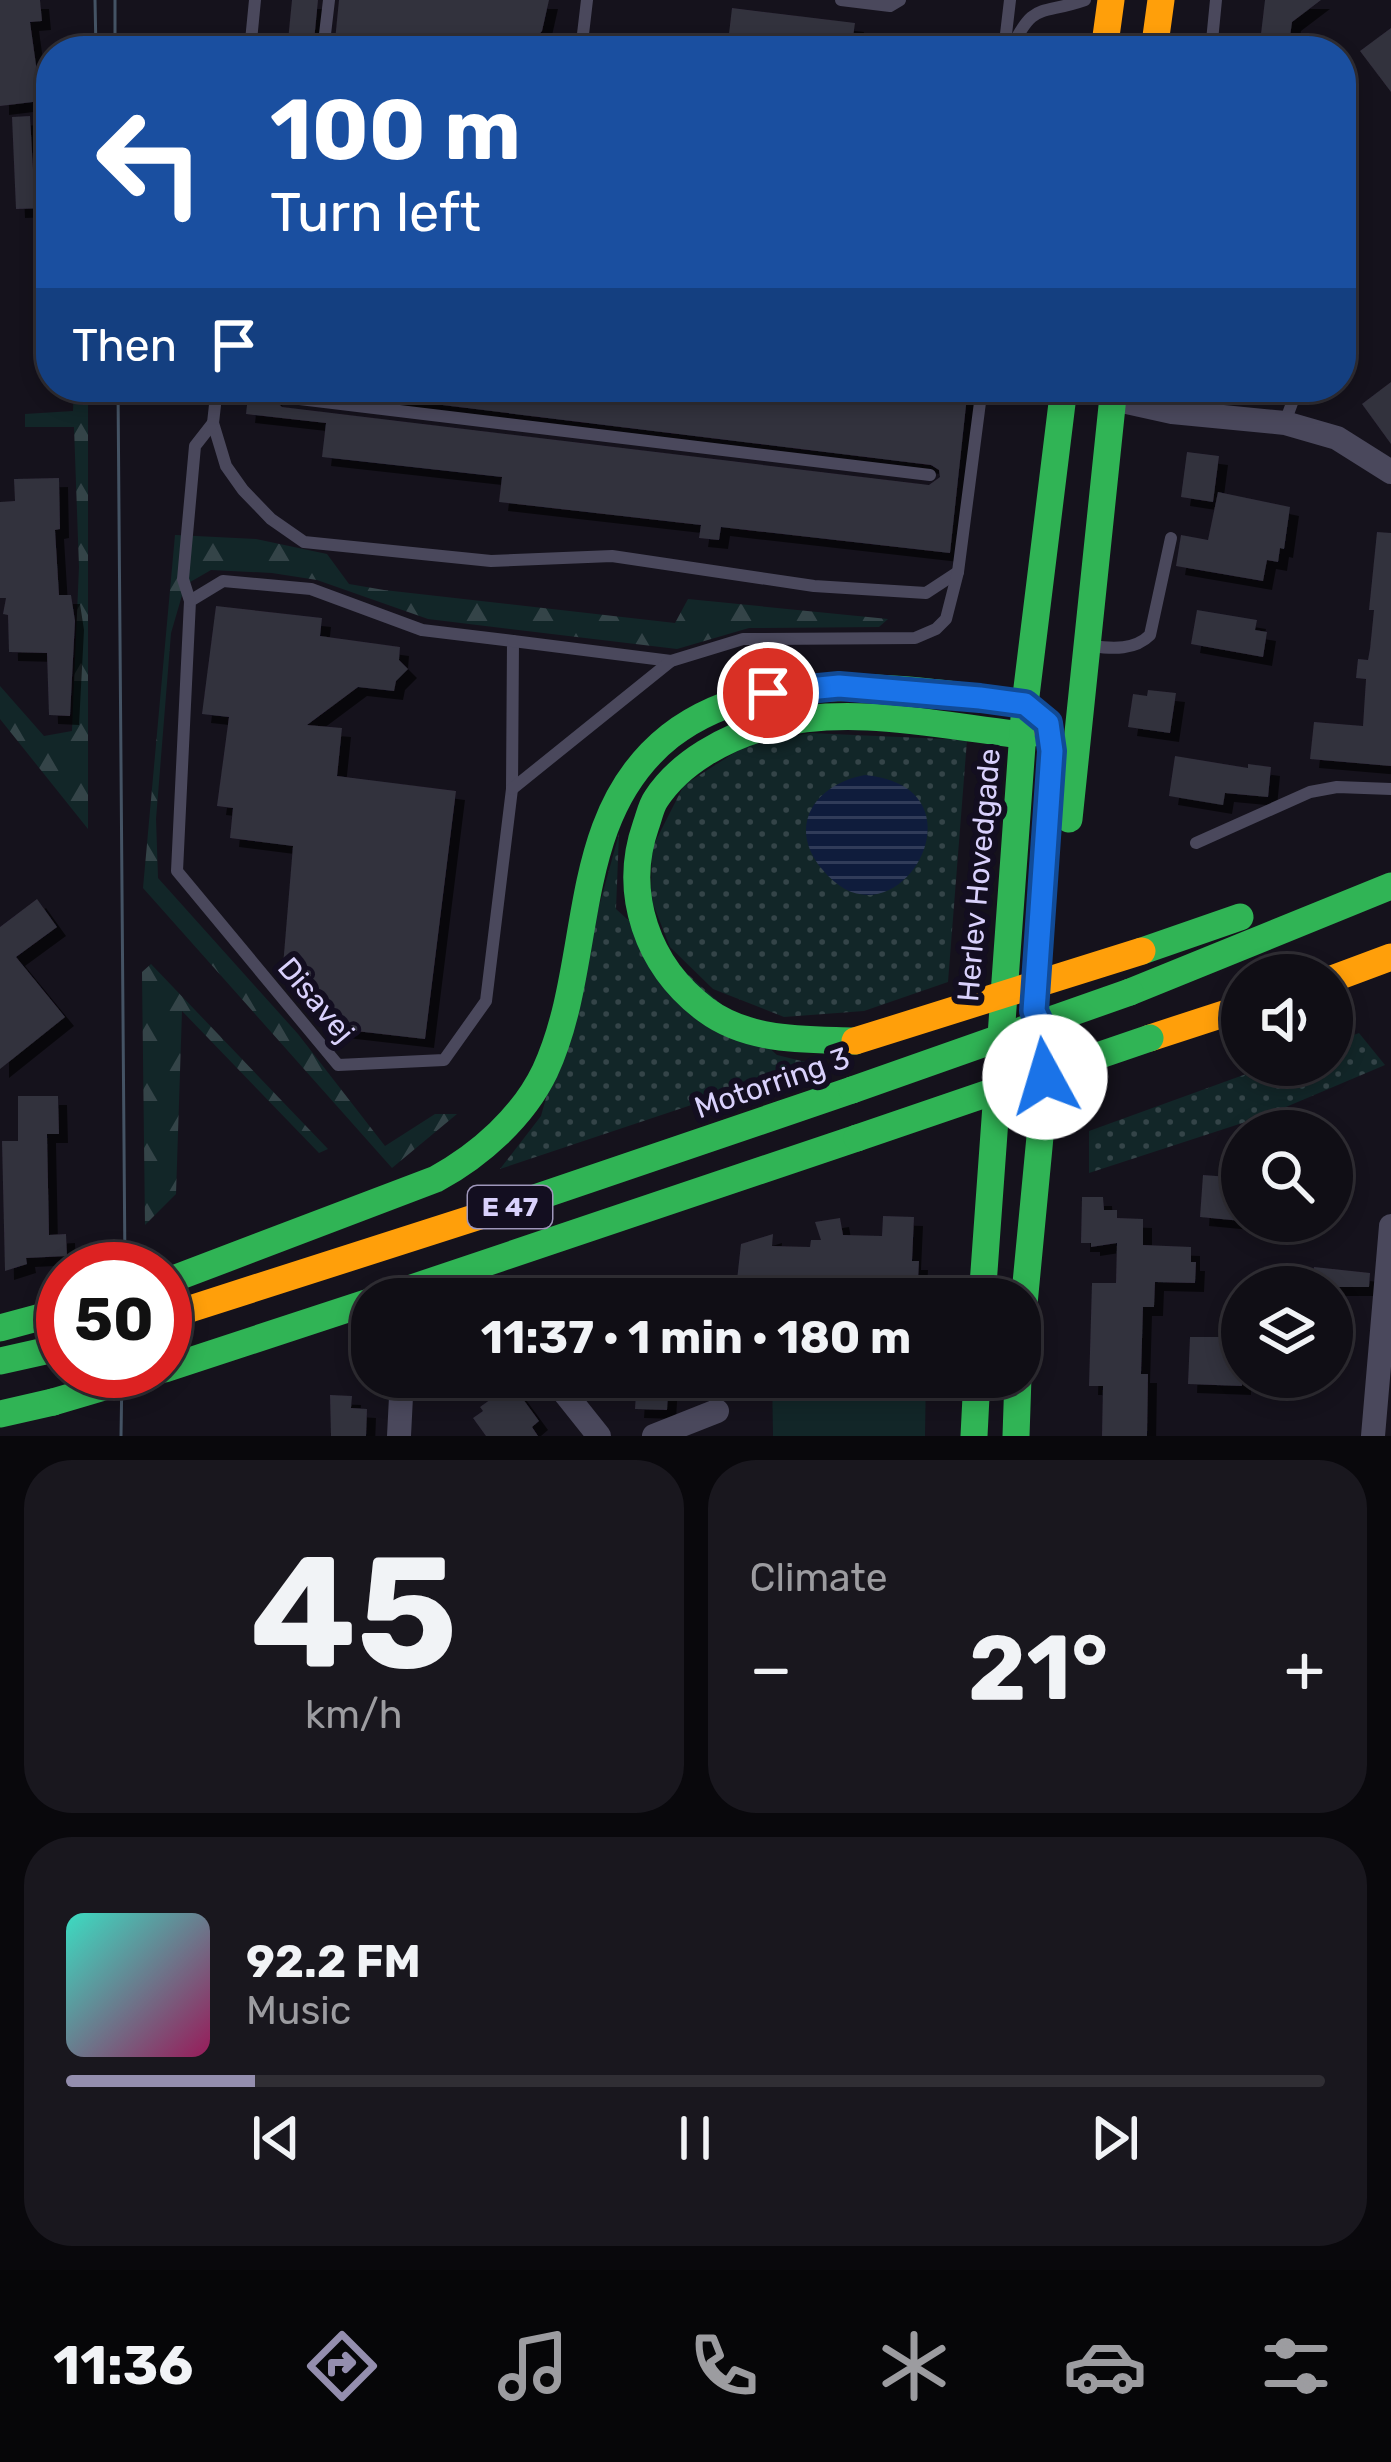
<!DOCTYPE html>
<html lang="en">
<head>
<meta charset="utf-8">
<style>
  body { margin:0; font-family:Rubik,sans-serif; background:#19171e; color:#f1f3f6; height:100vh; display:flex; flex-direction:column; font-size:45px; white-space:nowrap }
  * { box-sizing:border-box; margin:0 }
  p { font-size:39px; color:#9c9ca0 }
  .icon { flex:none; width:66px; height:66px; fill:none; stroke:currentColor; stroke-width:2; stroke-linecap:round; stroke-linejoin:round }
  .map { position:relative; height:1436px; overflow:hidden }
  .drawer { display:flex; flex-direction:column; gap:24px; padding:24px; background:#09080c; flex:1 }
  .drawer>* { flex:none }
  .guide { position:absolute; left:36px; top:36px; width:1320px; height:366px; border-radius:48px; box-shadow:0 6px 18px #0003,0 0 0 3px #302e34; background:#1a4fa0; color:#fff; overflow:hidden }
  .tools { position:absolute; left:1221px; top:954px; display:grid; gap:24px }
  .tools a { display:grid; place-items:center; width:132px; height:132px; border-radius:50%; background:#100e15; box-shadow:0 6px 18px #0003,0 0 0 3px #302e34; font-size:60px }
  .speed { position:absolute; left:36px; top:1242px; display:flex; gap:24px; font-size:60px; font-weight:700; text-align:center }
  .speed>* { display:grid; place-content:center; width:156px; height:156px; border-radius:50%; background:#100e15; box-shadow:0 6px 18px #0003,0 0 0 3px #302e34; line-height:1 }
  .speed .limit { border:18px solid #d22; background:#fff; color:#111 }
  .pin { position:absolute; display:grid; place-items:center; width:102px; height:102px; color:#fff; margin:-51px; border:6px solid #fff; border-radius:50%; box-shadow:0 3px 12px #0007 }
  .me { position:absolute; width:132px; margin:-66px; rotate:354deg; stroke-linejoin:round; filter:drop-shadow(0 0 9px #0008) }
  .turn { display:flex; align-items:center; gap:42px; height:252px; padding:0 36px; font-size:54px }
  .turn .icon { width:156px; height:156px; stroke-width:2.5 }
  .turn b { display:block; font-size:84px; line-height:102px }
  .then { display:flex; align-items:center; height:114px; padding:0 36px; background:#0003; gap:24px; font-size:45px }
  .big { font-size:90px; font-weight:700; line-height:1.1 }
  .drawer .tile { flex:1; display:flex; flex-direction:column; justify-content:center; gap:18px; min-width:0; padding:0 42px; border-radius:48px; background:#19171e }
  .drawer .dial { align-items:center; gap:0 }
  .dial b { font-size:156px; line-height:1 }
  .song { display:flex; align-items:center; gap:36px }
  .cover { width:144px; height:144px; border-radius:18px; background:linear-gradient(135deg,hsl(170 70% 55%),hsl(330 70% 35%)) }
  .played { height:12px; border-radius:6px; background:linear-gradient(90deg,#948eae 15%,#302e34 15%) }
  .keys { display:flex; justify-content:space-around; direction:ltr }
  .heat { display:flex; justify-content:space-between; align-items:center; font-size:66px; direction:ltr }
  .drawer .tiles { flex:1; display:grid; gap:24px; grid-template-columns:1fr 1fr }
  .tile:last-child { grid-column:span 2 }
  .trip { position:absolute; left:351px; top:1278px; width:690px; height:120px; border-radius:48px; background:#100e15; box-shadow:0 6px 18px #0003,0 0 0 3px #302e34; font-weight:700; line-height:120px; text-align:center }
  .tab-bar { display:flex; height:192px; justify-content:space-around; align-items:center; background:#060608; color:#9c9ca0 }
  .tab-bar .icon { width:84px; height:84px }
  .tab-bar .current { color:#948eae }
  .tab-bar b { font-size:54px; color:#f1f3f6 }
  .map>svg:first-child { display:block }
</style>
</head>
<body>
<div class="map">
<svg width="1391" height="1436" viewBox="0 0 1391 1436">
  <defs>
    <pattern id="grass-dots" width="8" height="8" patternUnits="userSpaceOnUse" patternTransform="scale(3)"><rect width="8" height="8" fill="#122628"/><path d="M2 2h.1M6 6h.1" fill="none" stroke="#344448" stroke-width="1.8" stroke-linecap="round"/></pattern>
    <pattern id="forest-firs" width="22" height="20" patternUnits="userSpaceOnUse" patternTransform="scale(3)"><rect width="22" height="20" fill="#122628"/><path d="M5 1l3.5 6h-7zM16 11l3.5 6h-7z" fill="#344448"/></pattern>
    <pattern id="water-rules" width="6" height="5" patternUnits="userSpaceOnUse" patternTransform="scale(3)"><rect width="6" height="5" fill="#0f1c3c"/><path d="M0 2.5h6" fill="none" stroke="#313c59"/></pattern>
    <filter id="shadow"><feDropShadow dx="9" dy="9" stdDeviation="0" flood-color="#0009"/></filter>
  </defs>
  <rect width="100%" height="100%" fill="#15121c"/>
  <g fill="url(#grass-dots)">
    <path d="M 810,733 L 967,740 L 948,982 L 864,1011 L 784,1017 L 713,989 L 670,947 L 651,899 L 652,848 L 684,785 L 745,746 Z"/>
    <path d="M 619,834 L 616,909 L 777,1055 L 814,1064 L 500,1169 L 541,1116 Z"/>
    <path d="M 1359,1033 L 1385,1065 L 1267,1115 L 1089,1173 L 1089,1131 L 1271,1065 L 1332,1065 L 1332,1043 Z"/>
  </g>
  <g fill="url(#forest-firs)">
    <path d="M 74,387 L 88,387 L 88,829 L 0,719 L 0,686 L 44,736 L 72,731 L 79,567 L 74,427 L 25,427 L 25,414 L 73,411 Z"/>
    <path d="M 175,535 L 256,539 L 327,554 L 349,584 L 384,590 L 675,623 L 688,599 L 888,619 L 879,627 L 749,628 L 677,649 L 428,619 L 317,580 L 272,573 L 211,570 L 185,585 L 171,633 L 156,819 L 158,878 L 298,1034 L 385,1146 L 435,1114 L 457,1114 L 392,1168 L 143,888 Z"/>
    <path d="M 151,964 L 328,1149 L 319,1153 L 182,1011 L 176,1194 L 145,1225 L 142,972 Z"/>
  </g>
  <path fill="#122628" d="M 772,1377 L 926,1377 L 925,1436 L 773,1436 Z"/>
  <path fill="url(#water-rules)" d="M 865,775 C 995,787 894,959 822,869 C 786,825 816,784 865,775 Z"/>
  <g fill="#33303e" filter="url(#shadow)">
    <path d="M 0,0 L 40,0 L 42,21 L 30,22 L 41,101 L 0,106 Z"/>
    <path d="M 292,0 L 318,0 L 313,51 L 287,51 Z"/>
    <path d="M 339,0 L 549,0 L 542,31 L 525,51 L 334,51 Z"/>
    <path d="M 1265,0 L 1321,0 L 1292,22 L 1288,51 L 1259,51 Z"/>
    <path d="M 732,8 L 855,23 L 851,51 L 727,51 Z"/>
    <path d="M 1391,28 L 1391,92 L 1360,51 Z"/>
    <path d="M 30,116 L 34,187 L 46,186 L 47,208 L 16,209 L 12,117 Z"/>
    <path d="M 1391,382 L 1391,444 L 1362,404 Z"/>
    <path d="M 249,387 L 274,387 L 273,399 L 282,407 L 929,485 L 940,477 L 939,470 L 931,465 L 295,387 L 968,387 L 950,553 L 721,527 L 719,540 L 699,538 L 701,525 L 499,502 L 502,477 L 322,457 L 326,423 L 246,414 Z"/>
    <path d="M 1187,452 L 1219,456 L 1213,502 L 1181,497 Z"/>
    <path d="M 59,478 L 60,529 L 55,530 L 59,595 L 71,595 L 75,621 L 70,716 L 49,715 L 47,653 L 9,652 L 8,615 L 3,614 L 6,598 L 0,598 L 0,502 L 15,501 L 14,479 Z"/>
    <path d="M 1218,492 L 1290,507 L 1284,549 L 1280,548 L 1278,562 L 1267,560 L 1263,581 L 1176,566 L 1181,535 L 1208,540 Z"/>
    <path d="M 1377,532 L 1391,533 L 1391,766 L 1310,759 L 1314,722 L 1363,726 L 1366,679 L 1356,678 L 1358,659 L 1368,660 L 1370,649 L 1374,610 L 1369,610 Z"/>
    <path d="M 216,606 L 322,618 L 320,636 L 400,647 L 399,660 L 408,669 L 396,681 L 394,691 L 358,687 L 307,725 L 342,728 L 337,776 L 456,791 L 425,1039 L 321,1027 L 322,1012 L 283,966 L 293,846 L 230,838 L 233,808 L 217,806 L 229,717 L 202,714 Z"/>
    <path d="M 1197,610 L 1257,620 L 1255,630 L 1267,632 L 1263,657 L 1191,644 Z"/>
    <path d="M 1148,690 L 1176,693 L 1170,733 L 1128,727 L 1133,694 L 1147,696 Z"/>
    <path d="M 1175,756 L 1248,768 L 1248,764 L 1271,767 L 1268,797 L 1225,793 L 1223,805 L 1169,796 Z"/>
    <path d="M 37,899 L 57,927 L 16,957 L 65,1017 L 0,1069 L 0,927 Z"/>
    <path d="M 18,1096 L 58,1096 L 59,1134 L 47,1134 L 49,1235 L 66,1234 L 67,1256 L 26,1258 L 27,1264 L 5,1271 L 2,1141 L 18,1141 Z"/>
    <path d="M 1203,1175 L 1230,1177 L 1230,1188 L 1242,1189 L 1242,1221 L 1200,1217 Z"/>
    <path d="M 1082,1197 L 1103,1197 L 1104,1210 L 1117,1210 L 1117,1218 L 1143,1219 L 1143,1245 L 1191,1247 L 1191,1262 L 1196,1262 L 1195,1283 L 1155,1282 L 1154,1307 L 1143,1307 L 1141,1374 L 1148,1374 L 1147,1436 L 1102,1436 L 1103,1386 L 1089,1386 L 1092,1283 L 1116,1283 L 1117,1243 L 1091,1247 L 1091,1243 L 1081,1243 Z"/>
    <path d="M 883,1216 L 914,1217 L 912,1261 L 919,1261 L 917,1299 L 886,1299 L 887,1285 L 847,1284 L 846,1299 L 701,1299 L 694,1279 L 737,1280 L 741,1244 L 773,1234 L 772,1246 L 810,1247 L 811,1240 L 821,1240 L 815,1222 L 840,1218 L 843,1235 L 882,1236 Z"/>
    <path d="M 1314,1267 L 1370,1273 L 1369,1287 L 1312,1287 Z"/>
    <path d="M 1190,1337 L 1242,1337 L 1242,1386 L 1188,1384 Z"/>
    <path d="M 637,1377 L 669,1377 L 667,1410 L 635,1409 Z"/>
    <path d="M 512,1384 L 539,1421 L 532,1427 L 538,1436 L 486,1436 L 473,1418 L 483,1411 L 480,1407 Z"/>
    <path d="M 330,1395 L 352,1396 L 351,1408 L 367,1409 L 366,1436 L 331,1436 Z"/>
  </g>
  <g fill="none" stroke-linecap="round" stroke-linejoin="round">
    <g stroke="#4a485c" stroke-width="12">
      <path d="M 841,0 L 890,6 L 900,0"/>
      <path d="M 250,51 L 255,0"/>
      <path d="M 323,51 L 329,0"/>
      <path d="M 581,51 L 587,0"/>
      <path d="M 1004,51 L 1010,0"/>
      <path d="M 1010,51 C 1034,0 1039,16 1085,0"/>
      <path d="M 1211,51 L 1216,0"/>
      <path d="M 217,387 L 213,423 L 226,466 L 243,490 L 271,519 L 304,542 L 491,561 L 612,556 L 814,586 L 926,593 L 958,572"/>
      <path d="M 285,387 L 283,397 L 930,475"/>
      <path d="M 1285,422 L 1298,387"/>
      <path d="M 223,581 L 311,589 L 422,630 L 513,641 L 512,789 L 486,1001 L 444,1060 L 338,1065 L 177,871 L 190,601 Z"/>
      <path d="M 190,601 L 183,579 L 195,446 L 213,423"/>
      <path d="M 513,641 L 671,661"/>
      <path d="M 1092,646 C 1113,649 1135,650 1150,635 L 1171,538"/>
      <path d="M 512,789 L 671,661 L 743,639 L 915,638 L 936,629 L 946,619 L 958,572 L 982,387"/>
      <path d="M 1196,843 L 1310,792 L 1337,787 L 1391,789"/>
    </g>
    <g stroke="#4a485c" stroke-width="24">
      <path d="M 1113,399 L 1172,412 L 1285,423 L 1337,438 L 1391,472"/>
      <path d="M 552,1377 L 599,1436"/>
      <path d="M 399,1436 L 402,1377"/>
      <path d="M 654,1436 L 717,1411"/>
      <path d="M 1373,1436 L 1391,1226"/>
    </g>
    <g stroke="#30b455" stroke-width="27">
      <path d="M 1069,819 L 1114,387"/>
      <path d="M 1142,951 L 1240,917"/>
      <path d="M 1130,992 L 1391,886"/>
      <path d="M 855,1041 C 805,1039 749,1042 706,1010 C 647,966 622,893 646,825 C 649,817 651,806 656,799 C 680,762 726,737 768,726 C 849,704 942,726 1023,735 L 1038,732"/>
      <path d="M 514,1205 L 852,1090"/>
      <path d="M 165,1282 L 436,1179 C 480,1155 523,1117 545,1071 C 596,961 566,818 670,736 C 706,708 752,694 797,690 C 873,682 950,694 1025,704 L 1047,728"/>
      <path d="M 379,1299 L 857,1138"/>
      <path d="M 982,1299 L 1025,704 L 1064,387"/>
      <path d="M 0,1328 L 63,1311"/>
      <path d="M 1020,1346 L 1048,1053"/>
      <path d="M 0,1361 L 63,1347"/>
      <path d="M 165,1369 L 372,1301"/>
      <path d="M 0,1414 L 53,1402"/>
      <path d="M 974,1436 L 977,1377"/>
      <path d="M 1016,1436 L 1018,1377"/>
    </g>
    <g stroke="#ff9f0a" stroke-width="27">
      <path d="M 1104,51 L 1111,0"/>
      <path d="M 1154,51 L 1161,0"/>
      <path d="M 1332,979 L 1391,957"/>
      <path d="M 1039,1022 L 1034,1011 L 1052,750 L 1047,728"/>
      <path d="M 1150,1038 L 1242,1008"/>
      <path d="M 165,1317 L 514,1205"/>
    </g>
    <g stroke="#445364" stroke-width="3">
      <path d="M 95,0 L 96,51"/>
      <path d="M 115,0 L 115,51"/>
      <path d="M 118,387 L 125,1269"/>
      <path d="M 121,1436 L 122,1371"/>
    </g>
    <g stroke="#30b455" stroke-width="27">
      <path d="M 852,1090 L 1130,992"/>
      <path d="M 857,1138 L 1150,1038"/>
      <path d="M 53,1402 L 158,1371"/>
    </g>
    <path stroke="#ff9f0a" stroke-width="27" d="M 855,1041 L 1142,951"/>
  </g>
  <g fill="none" stroke-linecap="round" stroke-linejoin="round">
    <defs>
      <path id="route" d="M 768,693 L 839,686 L 980,698 L 1025,704 L 1048,723 L 1052,751 L 1034,1011 L 1049,1043 L 1045,1077"/>
    </defs>
    <use href="#route" stroke="#114b97" stroke-width="30"/>
    <use href="#route" stroke="#1a73e8" stroke-width="21"/>
  </g>
  <g text-anchor="middle" dominant-baseline="central" stroke-width="12" stroke-linejoin="round" paint-order="stroke">
    <rect fill="#130e20" stroke="#9e96ba" stroke-width="3" x="468" y="1186" width="84" height="42" rx="9"/>
    <g font-size="27" font-weight="bold" fill="#d9d1fc">
      <text x="510" y="1207">E 47</text>
    </g>
    <g font-size="30" fill="#d9d1fc" stroke="#130e20">
      <text transform="translate(979 875) rotate(-85)">Herlev Hovedgade</text>
      <text transform="translate(316 1000) rotate(50)">Disavej</text>
      <text transform="translate(772 1083) rotate(-19)">Motorring 3</text>
    </g>
  </g>
</svg>
<div class="tools">
<a><svg class="icon" aria-label="sound" viewBox="0 0 24 24"><path d="M4 9h4l5-4v14l-5-4H4zM17 9q2 3 0 6"/></svg></a>
<a><svg class="icon" aria-label="search" viewBox="0 0 24 24"><circle cx="10" cy="10" r="6"/><path d="M15 15l6 6"/></svg></a>
<a><svg class="icon" aria-label="layers" viewBox="0 0 24 24"><path d="M12 4l9 5-9 5-9-5zM3 14l9 5 9-5"/></svg></a>
</div>
<div class="speed"><div class="limit">50</div></div>
<div class="pin" style="left:768px;top:693px;background:#d93025"><svg class="icon" aria-label="arrive" viewBox="0 0 24 24"><path d="M6 21V4h12l-3 4 3 4H6"/></svg></div>
<svg class="me" style="left:1045px;top:1077px" viewBox="-20 -20 40 40"><circle r="19" fill="#fff"/><path d="M0-13L10 11 0 6-10 11z" fill="#1a73e8"/></svg>
<div class="trip">11:37 · 1 min · 180 m</div>
<div class="guide">
<div class="turn"><svg class="icon" aria-label="left" viewBox="0 0 24 24"><path d="M17 20v-9H6M10 6l-5 5 5 5"/></svg><div><b>100 m</b>Turn left</div></div>
<div class="then">Then<svg class="icon" aria-label="arrive" viewBox="0 0 24 24"><path d="M6 21V4h12l-3 4 3 4H6"/></svg></div>
</div>
</div>
<section class="drawer">
<div class="tiles">
<div class="tile dial"><b>45</b><p>km/h</p></div>
<div class="tile"><p>Climate</p>
<div class="heat"><a>−</a><b class="big">21°</b><a>+</a></div>
</div>
<div class="tile">
<div class="song"><i class="cover"></i><div><b>92.2 FM</b><p>Music</p></div></div>
<div class="played"></div>
<div class="keys"><svg class="icon" aria-label="previous" viewBox="0 0 24 24"><path d="M18 5L8 12l10 7zM5 5v14"/></svg><svg class="icon" aria-label="pause" viewBox="0 0 24 24"><path d="M8 5v14M16 5v14"/></svg><svg class="icon" aria-label="next" viewBox="0 0 24 24"><path d="M6 5l10 7-10 7zM19 5v14"/></svg></div>
</div>
</div>
</section>
<nav class="tab-bar">
<b>11:36</b>
<svg class="icon current" aria-label="directions" viewBox="0 0 24 24"><path d="M12 3l9 9-9 9-9-9zM9 14v-3h6M13 9l2 2-2 2"/></svg>
<svg class="icon" aria-label="music" viewBox="0 0 24 24"><path d="M9 18V5l10-2v13"/><circle cx="6" cy="18" r="3"/><circle cx="16" cy="16" r="3"/></svg>
<svg class="icon" aria-label="phone" viewBox="0 0 24 24"><path d="M5 4h4l2 5-3 2q2 4 5 5l2-3 5 2v4C11 20 4 13 5 4z"/></svg>
<svg class="icon" aria-label="climate" viewBox="0 0 24 24"><path d="M12 3v18M4 7l16 10M4 17L20 7"/></svg>
<svg class="icon" aria-label="car" viewBox="0 0 24 24"><path d="M5 17H2v-5l4-1 3-4h7l3 4 3 1v5h-3M9 17h6M6 11h13"/><circle cx="7" cy="17" r="2"/><circle cx="17" cy="17" r="2"/></svg>
<svg class="icon" aria-label="filters" viewBox="0 0 24 24"><path d="M4 7h16M4 17h16"/><circle cx="9" cy="7" r="2"/><circle cx="15" cy="17" r="2"/></svg>
</nav>
</body>
</html>
